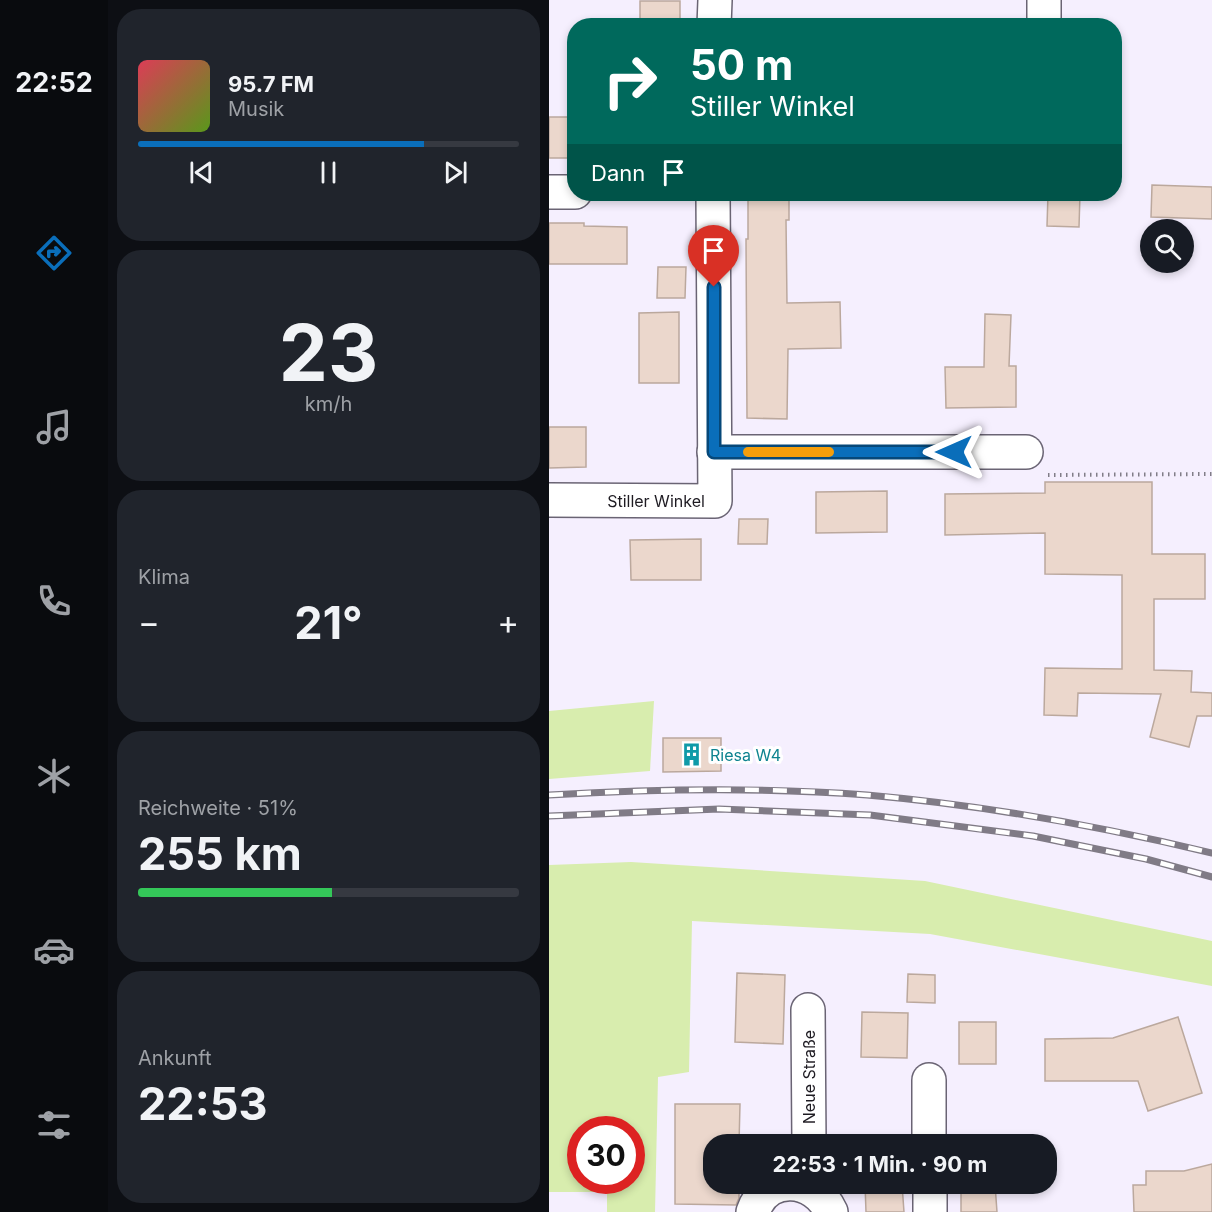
<!DOCTYPE html>
<html lang="de">
<head>
<meta charset="utf-8">
<style>
  body { margin:0; font-family:Inter,sans-serif; background:#20242c; color:#f1f3f6; height:100vh; display:flex; flex-direction:column; font-size:22px; white-space:nowrap }
  * { box-sizing:border-box; margin:0 }
  p { font-size:20px; color:#9ea1a6 }
  .icon { flex:none; width:33px; height:33px; fill:none; stroke:currentColor; stroke-width:2; stroke-linecap:round; stroke-linejoin:round }
  .map { position:relative; flex:1; overflow:hidden }
  .drawer { display:flex; flex-direction:column; gap:9px; padding:9px; background:#0d0f14; width:441px }
  .drawer>* { flex:none }
  .guide { position:absolute; left:18px; top:18px; width:555px; height:183px; border-radius:24px; box-shadow:0 3px 9px #0003; background:#00695c; color:#fff; overflow:hidden }
  .tools { position:absolute; left:591px; top:219px; display:grid; gap:12px }
  .tools a { display:grid; place-items:center; width:54px; height:54px; border-radius:50%; background:#171b24; box-shadow:0 3px 9px #0003; font-size:30px }
  .speed { position:absolute; left:18px; top:1116px; display:flex; gap:12px; font-size:30px; font-weight:700; text-align:center }
  .speed>* { display:grid; place-content:center; width:78px; height:78px; border-radius:50%; background:#171b24; box-shadow:0 3px 9px #0003; line-height:1 }
  .speed .limit { border:9px solid #d22; background:#fff; color:#111 }
  .pin { position:absolute; display:grid; place-items:center; width:51px; height:51px; color:#fff; margin:-62px -26px; border-radius:50% 50% 50% 0; rotate:-45deg; box-shadow:0 0 6px #0007 }
  .pin .icon { rotate:45deg }
  .me { position:absolute; width:66px; margin:-33px; rotate:270deg; stroke-linejoin:round; filter:drop-shadow(0 0 4px #0008) }
  .turn { display:flex; align-items:center; gap:21px; height:126px; padding:0 24px; font-size:27px }
  .turn .icon { width:78px; height:78px; stroke-width:2.5 }
  .turn b { display:block; font-size:42px; line-height:51px }
  .then { display:flex; align-items:center; height:57px; padding:0 24px; background:#0003; gap:12px; font-size:22px }
  .big { font-size:45px; font-weight:700; line-height:1.1 }
  .drawer .card { flex:1; display:flex; flex-direction:column; justify-content:center; gap:9px; min-width:0; padding:0 21px; border-radius:24px; background:#20242c }
  .drawer .dial { align-items:center; gap:0 }
  .dial b { font-size:78px; line-height:1 }
  .song { display:flex; align-items:center; gap:18px }
  .cover { width:72px; height:72px; border-radius:9px; background:linear-gradient(135deg,hsl(350 70% 55%),hsl(90 70% 35%)) }
  .played { height:6px; border-radius:3px; background:linear-gradient(90deg,#0a6eba 75%,#363941 75%) }
  .keys { display:flex; justify-content:space-around; direction:ltr }
  .heat { display:flex; justify-content:space-between; align-items:center; font-size:33px; direction:ltr }
  .charge { height:9px; border-radius:4px; background:linear-gradient(90deg,#34c759 51%,#363941 0) }
  .trip { position:absolute; left:154px; top:1134px; width:354px; height:60px; border-radius:24px; background:#171b24; box-shadow:0 3px 9px #0003; font-weight:700; line-height:60px; text-align:center }
  main { display:flex; flex:1; min-height:0 }
  .menu { display:flex; flex-direction:column; width:108px; justify-content:space-around; align-items:center; background:#090b0e; color:#9ea1a6 }
  .menu .icon { width:42px; height:42px }
  .menu .on { color:#0a6eba }
  .menu b { font-size:27px; color:#f1f3f6 }
  .map>svg:first-child { display:block }
</style>
</head>
<body>
<main>
<nav class="menu">
<b>22:52</b>
<svg class="icon on" aria-label="directions" viewBox="0 0 24 24"><path d="M12 3l9 9-9 9-9-9zM9 14v-3h6M13 9l2 2-2 2"/></svg>
<svg class="icon" aria-label="music" viewBox="0 0 24 24"><path d="M9 18V5l10-2v13"/><circle cx="6" cy="18" r="3"/><circle cx="16" cy="16" r="3"/></svg>
<svg class="icon" aria-label="phone" viewBox="0 0 24 24"><path d="M5 4h4l2 5-3 2q2 4 5 5l2-3 5 2v4C11 20 4 13 5 4z"/></svg>
<svg class="icon" aria-label="climate" viewBox="0 0 24 24"><path d="M12 3v18M4 7l16 10M4 17L20 7"/></svg>
<svg class="icon" aria-label="car" viewBox="0 0 24 24"><path d="M5 17H2v-5l4-1 3-4h7l3 4 3 1v5h-3M9 17h6M6 11h13"/><circle cx="7" cy="17" r="2"/><circle cx="17" cy="17" r="2"/></svg>
<svg class="icon" aria-label="filters" viewBox="0 0 24 24"><path d="M4 7h16M4 17h16"/><circle cx="9" cy="7" r="2"/><circle cx="15" cy="17" r="2"/></svg>
</nav>
<section class="drawer">
<div class="card">
<div class="song"><i class="cover"></i><div><b>95.7 FM</b><p>Musik</p></div></div>
<div class="played"></div>
<div class="keys"><svg class="icon" aria-label="previous" viewBox="0 0 24 24"><path d="M18 5L8 12l10 7zM5 5v14"/></svg><svg class="icon" aria-label="pause" viewBox="0 0 24 24"><path d="M8 5v14M16 5v14"/></svg><svg class="icon" aria-label="next" viewBox="0 0 24 24"><path d="M6 5l10 7-10 7zM19 5v14"/></svg></div>
</div>
<div class="card dial"><b>23</b><p>km/h</p></div>
<div class="card"><p>Klima</p>
<div class="heat"><a>−</a><b class="big">21°</b><a>+</a></div>
</div>
<div class="card"><p>Reichweite · 51%</p><b class="big">255 km</b><div class="charge"></div></div>
<div class="card"><p>Ankunft</p><b class="big">22:53</b></div>
</section>
<div class="map">
<svg width="663" height="1212" viewBox="0 0 663 1212">
  <rect width="100%" height="100%" fill="#f5effe"/>
  <g fill="#d8edae" fill-rule="evenodd">
    <path d="M 105,701 L 101,771 L 0,779 L 0,711 Z"/>
    <path d="M 82,862 L 376,881 L 663,941 L 663,986 L 381,934 L 143,921 L 140,1072 L 109,1077 L 106,1212 L 58,1212 L 58,1192 L 0,1192 L 0,865 ZM 32,1130 L 82,1130 L 82,1180 L 32,1180 Z"/>
  </g>
  <g fill="#ebd7cc" stroke="#bba89d" stroke-width="1.5">
    <rect x="91" y="1" width="40" height="25"/>
    <rect x="0" y="117" width="26" height="41"/>
    <path d="M 603,185 L 663,187 L 663,219 L 602,217 Z"/>
    <path d="M 199,194 L 240,194 L 240,220 L 237,220 L 238,303 L 291,302 L 292,348 L 239,349 L 238,419 L 198,418 L 197,239 L 199,239 Z"/>
    <path d="M 499,194 L 531,194 L 530,227 L 498,226 Z"/>
    <path d="M 0,223 L 35,223 L 35,226 L 78,227 L 78,264 L 0,264 Z"/>
    <path d="M 109,267 L 137,267 L 136,298 L 108,298 Z"/>
    <path d="M 130,312 L 130,383 L 90,383 L 90,313 Z"/>
    <path d="M 436,314 L 462,315 L 460,366 L 467,366 L 467,407 L 397,408 L 396,367 L 435,367 Z"/>
    <path d="M 0,427 L 37,427 L 37,467 L 0,468 Z"/>
    <path d="M 496,482 L 603,482 L 603,554 L 656,554 L 656,599 L 605,599 L 605,670 L 643,671 L 642,692 L 663,693 L 663,716 L 648,716 L 640,747 L 601,737 L 612,694 L 529,693 L 528,716 L 495,715 L 496,668 L 573,669 L 573,575 L 496,574 L 496,533 L 396,535 L 396,494 L 496,493 Z"/>
    <path d="M 338,491 L 338,532 L 267,533 L 267,492 Z"/>
    <path d="M 190,519 L 219,519 L 218,544 L 189,544 Z"/>
    <path d="M 152,539 L 152,580 L 82,580 L 81,540 Z"/>
    <path d="M 114,738 L 172,738 L 172,771 L 114,772 Z"/>
    <path d="M 188,973 L 236,975 L 234,1044 L 186,1042 Z"/>
    <path d="M 359,974 L 386,975 L 386,1003 L 358,1002 Z"/>
    <path d="M 313,1012 L 359,1013 L 358,1058 L 312,1057 Z"/>
    <path d="M 629,1017 L 653,1093 L 599,1111 L 589,1081 L 496,1081 L 496,1039 L 564,1038 Z"/>
    <rect x="410" y="1022" width="37" height="42"/>
    <path d="M 126,1104 L 191,1104 L 190,1144 L 165,1144 L 165,1184 L 190,1184 L 190,1198 L 187,1205 L 126,1204 Z"/>
    <path d="M 663,1164 L 663,1212 L 585,1212 L 584,1185 L 597,1185 L 597,1171 L 635,1171 Z"/>
    <path d="M 316,1184 L 353,1184 L 355,1212 L 317,1212 Z"/>
    <path d="M 412,1184 L 446,1184 L 448,1212 L 412,1212 Z"/>
  </g>
  <g fill="none" stroke-linecap="round" stroke-linejoin="round">
    <defs>
      <g id="minor">
        <path d="M 495,0 L 495,26"/>
        <path d="M 165,26 L 166,0"/>
        <path d="M 0,192 L 26,192"/>
        <path d="M 165,452 L 477,452"/>
        <path d="M 0,500 L 166,501 L 164,194"/>
        <path d="M 259,1010 L 260,1144"/>
        <path d="M 380,1080 L 380,1144"/>
        <path d="M 381,1184 L 381,1212"/>
        <path d="M 204,1212 C 217,1173 266,1176 282,1212"/>
      </g>
    </defs>
    <use href="#minor" stroke="#6a6474" stroke-width="36"/>
    <path stroke="#817d88" stroke-width="4" stroke-dasharray="1.5 4.5" stroke-linecap="butt" d="M 499,475 L 663,474"/>
    <use href="#minor" stroke="#fff" stroke-width="33"/>
    <defs>
      <g id="rail">
        <path d="M 0,795 C 106,789 212,787 318,795 C 434,805 550,826 663,853"/>
        <path d="M 0,816 L 170,809 L 321,815 L 484,836 L 597,859 L 663,877"/>
      </g>
    </defs>
    <use href="#rail" stroke="#807b86" stroke-width="7"/>
    <use href="#rail" stroke="#fff" stroke-width="4.5" stroke-dasharray="14" stroke-linecap="butt"/>
  </g>
  <g fill="none" stroke-linecap="round" stroke-linejoin="round">
    <defs>
      <path id="route" d="M 165,287 L 165,452 L 405,452"/>
    </defs>
    <use href="#route" stroke="#064879" stroke-width="15"/>
    <use href="#route" stroke="#0a6eba" stroke-width="10"/>
    <path stroke="#f59e0b" stroke-width="10" d="M 199,452 L 280,452"/>
  </g>
  <defs>
    <symbol id="building-bare" viewBox="-9 -9 18 18"><path d="M-4-6H4V6H1V3H-1V6H-4ZM-2.5-4.3h1.7v1.8h-1.7ZM.8-4.3h1.7v1.8H.8ZM-2.5-1h1.7V.8h-1.7ZM.8-1h1.7V.8H.8Z" fill="#0f9aa8" stroke="#fff" stroke-width="2.5" paint-order="stroke"/></symbol>
  </defs>
  <g fill-rule="evenodd">
    <use href="#building-bare" x="126" y="738" width="33" height="33"/>
  </g>
  <g text-anchor="middle" dominant-baseline="central" stroke-width="6" stroke-linejoin="round" paint-order="stroke">
    <g font-size="16" fill="#1e1b22" stroke="#fff">
      <text x="107" y="501">Stiller Winkel</text>
      <text transform="translate(260 1077) rotate(-90)">Neue Straße</text>
    </g>
    <g font-size="16" fill="#0d838f" stroke="#fff" text-anchor="start">
      <text x="161" y="755">Riesa W4</text>
    </g>
  </g>
</svg>
<div class="tools">
<a><svg class="icon" aria-label="search" viewBox="0 0 24 24"><circle cx="10" cy="10" r="6"/><path d="M15 15l6 6"/></svg></a>
</div>
<div class="speed"><div class="limit">30</div></div>
<div class="pin" style="left:165px;top:287px;background:#d93025"><svg class="icon" aria-label="arrive" viewBox="0 0 24 24"><path d="M6 21V4h12l-3 4 3 4H6"/></svg></div>
<svg class="me" style="left:405px;top:452px" viewBox="-20 -20 40 40"><path d="M0-17L14 15 0 8-14 15z" fill="#0a6eba" stroke="#fff" stroke-width="4"/></svg>
<div class="trip">22:53 · 1 Min. · 90 m</div>
<div class="guide">
<div class="turn"><svg class="icon" aria-label="right" viewBox="0 0 24 24"><path d="M7 20v-9h11M14 6l5 5-5 5"/></svg><div><b>50 m</b>Stiller Winkel</div></div>
<div class="then">Dann<svg class="icon" aria-label="arrive" viewBox="0 0 24 24"><path d="M6 21V4h12l-3 4 3 4H6"/></svg></div>
</div>
</div>
</main>
</body>
</html>
